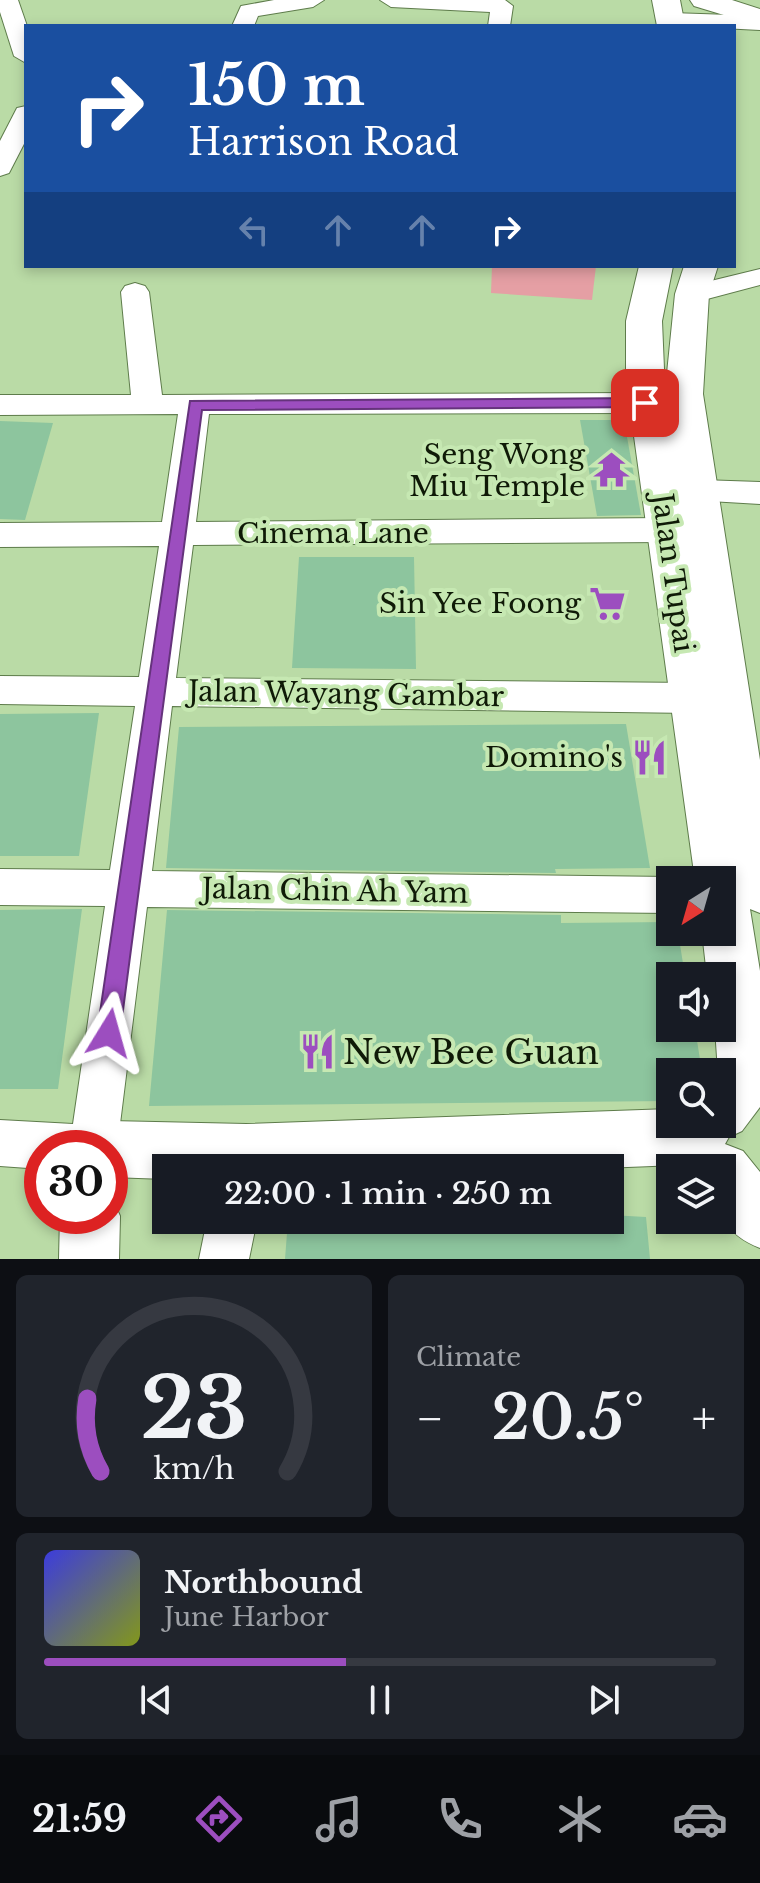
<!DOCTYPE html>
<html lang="en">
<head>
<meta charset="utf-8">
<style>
  body { margin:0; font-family:"Libre Baskerville",serif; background:#20242c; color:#f1f3f6; height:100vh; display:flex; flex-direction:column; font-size:30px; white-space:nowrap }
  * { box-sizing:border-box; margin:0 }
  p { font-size:26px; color:#9ea1a6 }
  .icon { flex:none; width:44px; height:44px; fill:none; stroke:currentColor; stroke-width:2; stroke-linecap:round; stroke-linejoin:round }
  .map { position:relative; height:1259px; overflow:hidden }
  .side { display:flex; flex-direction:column; gap:16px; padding:16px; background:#0d0f14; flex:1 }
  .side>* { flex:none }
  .banner { position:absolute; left:24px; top:24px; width:712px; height:244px; border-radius:0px; box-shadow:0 4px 12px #0003; background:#1a4fa0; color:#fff; overflow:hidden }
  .needle { width:52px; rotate:217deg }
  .buttons { position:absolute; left:656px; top:866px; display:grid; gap:16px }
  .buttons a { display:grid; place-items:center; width:80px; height:80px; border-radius:0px; background:#171b24; box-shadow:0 4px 12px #0003; font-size:40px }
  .speed { position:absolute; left:24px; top:1130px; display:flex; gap:16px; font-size:40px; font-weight:700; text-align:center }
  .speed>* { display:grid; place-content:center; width:104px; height:104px; border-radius:50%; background:#171b24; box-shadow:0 4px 12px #0003; line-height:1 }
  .speed .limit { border:12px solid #d22; background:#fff; color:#111 }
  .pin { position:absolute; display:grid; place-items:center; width:68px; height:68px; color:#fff; margin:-34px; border-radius:16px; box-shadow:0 4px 12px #0006 }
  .me { position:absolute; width:88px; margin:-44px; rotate:8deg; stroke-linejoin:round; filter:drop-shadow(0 0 6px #0008) }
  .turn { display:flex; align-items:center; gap:28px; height:168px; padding:0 32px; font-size:36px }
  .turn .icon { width:104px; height:104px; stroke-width:2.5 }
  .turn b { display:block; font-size:56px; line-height:68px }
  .lanes { display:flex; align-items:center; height:76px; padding:0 32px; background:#0003; justify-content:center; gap:40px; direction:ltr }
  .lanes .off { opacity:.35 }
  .big { font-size:60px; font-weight:600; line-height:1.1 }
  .side .widget { flex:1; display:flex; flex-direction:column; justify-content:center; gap:12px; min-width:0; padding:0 28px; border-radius:12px; background:#20242c }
  .side .dial { align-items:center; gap:0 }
  .dial svg { height:208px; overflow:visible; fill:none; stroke:#363941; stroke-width:7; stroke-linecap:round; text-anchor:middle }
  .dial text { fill:#f1f3f6; stroke:none }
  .song { display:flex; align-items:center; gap:24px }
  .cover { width:96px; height:96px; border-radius:12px; background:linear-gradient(135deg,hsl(240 70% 55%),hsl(70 70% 35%)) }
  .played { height:8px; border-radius:4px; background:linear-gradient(90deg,#9c4ebf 45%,#363941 45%) }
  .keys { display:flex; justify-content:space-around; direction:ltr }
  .heat { display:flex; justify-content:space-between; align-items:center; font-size:44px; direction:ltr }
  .side .tiles { flex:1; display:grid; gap:16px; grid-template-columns:1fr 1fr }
  .widget:last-child { grid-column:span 2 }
  .trip { position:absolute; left:152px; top:1154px; width:472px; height:80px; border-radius:0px; background:#171b24; box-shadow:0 4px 12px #0003; font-weight:600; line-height:80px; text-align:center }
  .tabs { display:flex; height:128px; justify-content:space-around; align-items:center; background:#090b0e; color:#9ea1a6 }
  .tabs .icon { width:56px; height:56px }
  .tabs .current { color:#9c4ebf }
  .tabs b { font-size:36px; color:#f1f3f6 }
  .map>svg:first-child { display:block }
</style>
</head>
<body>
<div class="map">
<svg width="760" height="1259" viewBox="0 0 760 1259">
  <rect width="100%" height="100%" fill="#badba6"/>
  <path fill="#e59fa4" d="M 492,266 L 596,266 L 592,300 L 491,293 Z"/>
  <g fill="#8dc59e">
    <path d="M 580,420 L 624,420 L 641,515 L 597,516 Z"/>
    <path d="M 0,421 L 53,423 L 25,520 L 0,519 Z"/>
    <path d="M 299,557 L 414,557 L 416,669 L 292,668 Z"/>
    <path d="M 99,713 L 79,856 L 0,856 L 0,714 Z"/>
    <path d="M 626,724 L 650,868 L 555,869 L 556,873 L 166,868 L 179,727 Z"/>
    <path d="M 82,909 L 58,1089 L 0,1089 L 0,910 Z"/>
    <path d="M 167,910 L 561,915 L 561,923 L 670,922 L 670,932 L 678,932 L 685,976 L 670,976 L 670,1028 L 695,1028 L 702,1072 L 670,1072 L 670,1101 L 149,1106 Z"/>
    <path d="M 610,1215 L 646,1217 L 650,1259 L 285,1259 L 288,1220 L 610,1220 Z"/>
  </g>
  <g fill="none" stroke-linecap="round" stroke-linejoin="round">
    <defs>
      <g id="minor">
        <path d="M 0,0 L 18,0 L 27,26 L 26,63 L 14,56 L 0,12 Z"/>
        <path d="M 274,0 L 324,0 L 313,7 L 258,16 L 254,26 L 232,26 L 241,6 Z"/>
        <path d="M 380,0 L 505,0 L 513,6 L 510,26 L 488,26 L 490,12 L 391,7 Z"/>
        <path d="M 671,13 L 760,16 L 760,30 L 663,25 L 660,20 L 663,15 Z"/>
        <path d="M 26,106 L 26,140 L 9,173 L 0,176 L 0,141 L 17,108 Z"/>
        <path d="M 760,269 L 760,285 L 692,303 L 682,300 L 678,294 L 682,288 Z"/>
        <path d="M 135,283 L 145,286 L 149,292 L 162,395 L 645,393 L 656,396 L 661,403 L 656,410 L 645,413 L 209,414 L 196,522 L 666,518 L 678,522 L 683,530 L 678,538 L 666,542 L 193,545 L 176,678 L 692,683 L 705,688 L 711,698 L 705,708 L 692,713 L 172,706 L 152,871 L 670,877 L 679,880 L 670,880 L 670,913 L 147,907 L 117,1148 L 110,1164 L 110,1148 L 42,1148 L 42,1169 L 0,1166 L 0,1120 L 73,1124 L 105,906 L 0,905 L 0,869 L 110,870 L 135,706 L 0,704 L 0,676 L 139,677 L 159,546 L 0,547 L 0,523 L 162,522 L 178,414 L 0,415 L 0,395 L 131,395 L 121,292 L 125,286 Z"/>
        <path d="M 671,479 L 760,482 L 760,504 L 659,498 L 655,490 L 659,482 Z"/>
        <path d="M 207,1220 L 257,1220 L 249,1259 L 199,1259 Z"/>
      </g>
      <g id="major">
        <path d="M 652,0 L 680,0 L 685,26 L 657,26 Z"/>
        <path d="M 690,0 L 732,0 L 760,9 L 760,26 L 694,6 Z"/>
        <path d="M 639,266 L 673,266 L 662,321 L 665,393 L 675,294 L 684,266 L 718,266 L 709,294 L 703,394 L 760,760 L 760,913 L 750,909 L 760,971 L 760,1107 L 742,1131 L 729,1137 L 725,1144 L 743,1151 L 760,1172 L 760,1248 C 716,1230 722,1210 722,1168 L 694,1168 L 699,1157 L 678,1165 L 602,1168 L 166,1168 L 166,1179 L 110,1177 L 110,1148 L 81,1148 L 89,1129 L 110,1121 L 246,1124 L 670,1109 L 670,1124 L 722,1124 L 722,1072 L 718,1072 L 715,1028 L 722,1028 L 722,976 L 707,976 L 702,932 L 722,932 L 722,880 L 695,880 L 626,378 L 626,321 Z"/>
        <path d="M 110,1194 L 120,1216 L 119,1259 L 59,1259 L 60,1216 L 110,1216 Z"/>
      </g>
    </defs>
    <use href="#minor" stroke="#5e7c4b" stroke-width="2"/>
    <use href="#major" stroke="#5e7c4b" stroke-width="2"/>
    <use href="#minor" fill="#fff" fill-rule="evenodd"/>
    <use href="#major" fill="#fff" fill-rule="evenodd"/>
  </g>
  <path fill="#9c4ebf" stroke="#65337c" stroke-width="2" d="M 645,398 L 653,403 L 651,407 L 202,410 L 120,1033 L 117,1040 L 109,1043 L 101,1040 L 97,1033 L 190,401 Z"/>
  <defs>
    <symbol id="temple-bare" viewBox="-9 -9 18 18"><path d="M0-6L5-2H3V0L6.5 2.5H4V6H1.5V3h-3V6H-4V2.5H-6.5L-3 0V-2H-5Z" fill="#9c4ebf" stroke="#c6e8b2" stroke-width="2.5" paint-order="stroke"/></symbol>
    <symbol id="supermarket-bare" viewBox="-9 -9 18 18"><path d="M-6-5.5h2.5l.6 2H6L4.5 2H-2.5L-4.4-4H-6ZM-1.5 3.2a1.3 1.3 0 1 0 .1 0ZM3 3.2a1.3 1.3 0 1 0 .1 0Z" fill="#9c4ebf" stroke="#c6e8b2" stroke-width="2.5" paint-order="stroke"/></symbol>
    <symbol id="restaurant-bare" viewBox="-9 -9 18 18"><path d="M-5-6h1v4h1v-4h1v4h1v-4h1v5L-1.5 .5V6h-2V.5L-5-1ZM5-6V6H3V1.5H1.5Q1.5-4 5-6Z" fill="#9c4ebf" stroke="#c6e8b2" stroke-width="2.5" paint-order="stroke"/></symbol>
  </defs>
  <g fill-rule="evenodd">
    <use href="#temple-bare" x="586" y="444" width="51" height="51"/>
    <use href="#supermarket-bare" x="582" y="578" width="51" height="51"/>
    <use href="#restaurant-bare" x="624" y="732" width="51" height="51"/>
    <use href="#restaurant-bare" x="292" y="1026" width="51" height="51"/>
  </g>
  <g text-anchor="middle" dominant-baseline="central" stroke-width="8" stroke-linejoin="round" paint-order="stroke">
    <g font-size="28" fill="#0f1a07" stroke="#c6e8b2" text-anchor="end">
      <text x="585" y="454">Seng Wong<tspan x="585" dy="32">Miu Temple</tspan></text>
      <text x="581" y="603">Sin Yee Foong</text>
      <text x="623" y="757">Domino's</text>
    </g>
    <g font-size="28" fill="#0f1a07" stroke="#c6e8b2">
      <text x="333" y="533">Cinema Lane</text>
      <text transform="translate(673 573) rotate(82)">Jalan Tupai</text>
      <text transform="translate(346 694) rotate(1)">Jalan Wayang Gambar</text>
      <text transform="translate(335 891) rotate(1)">Jalan Chin Ah Yam</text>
    </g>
    <g font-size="34" fill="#0f1a07" stroke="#c6e8b2" text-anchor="start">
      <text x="343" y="1052">New Bee Guan</text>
    </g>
  </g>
</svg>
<div class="buttons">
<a><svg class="needle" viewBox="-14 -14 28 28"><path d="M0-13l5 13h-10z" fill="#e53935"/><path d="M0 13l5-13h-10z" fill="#9ea1a6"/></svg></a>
<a><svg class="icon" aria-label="sound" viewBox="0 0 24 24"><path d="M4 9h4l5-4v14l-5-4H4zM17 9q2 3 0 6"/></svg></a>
<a><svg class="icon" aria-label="search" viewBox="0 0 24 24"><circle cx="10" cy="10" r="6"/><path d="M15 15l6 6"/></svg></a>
<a><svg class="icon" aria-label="layers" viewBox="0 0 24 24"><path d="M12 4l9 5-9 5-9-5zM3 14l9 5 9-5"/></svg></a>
</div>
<div class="speed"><div class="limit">30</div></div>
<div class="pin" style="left:645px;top:403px;background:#d93025"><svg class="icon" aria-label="arrive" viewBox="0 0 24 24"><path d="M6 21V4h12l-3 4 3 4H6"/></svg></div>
<svg class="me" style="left:109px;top:1033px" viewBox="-20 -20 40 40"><path d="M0-17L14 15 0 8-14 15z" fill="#9c4ebf" stroke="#fff" stroke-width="4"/></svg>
<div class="trip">22:00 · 1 min · 250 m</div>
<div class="banner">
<div class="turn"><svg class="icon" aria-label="right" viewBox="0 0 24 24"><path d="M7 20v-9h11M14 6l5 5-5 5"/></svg><div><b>150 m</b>Harrison Road</div></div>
<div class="lanes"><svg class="icon off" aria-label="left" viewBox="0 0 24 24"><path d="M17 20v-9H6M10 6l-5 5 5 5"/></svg><svg class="icon off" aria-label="ahead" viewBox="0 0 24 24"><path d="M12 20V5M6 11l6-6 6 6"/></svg><svg class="icon off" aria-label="ahead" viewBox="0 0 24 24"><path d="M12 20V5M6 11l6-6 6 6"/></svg><svg class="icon" aria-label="right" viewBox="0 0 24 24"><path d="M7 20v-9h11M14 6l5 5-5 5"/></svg></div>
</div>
</div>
<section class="side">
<div class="tiles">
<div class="widget dial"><svg viewBox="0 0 100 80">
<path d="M14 69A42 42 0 1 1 86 69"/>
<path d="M14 69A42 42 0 0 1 9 41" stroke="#9c4ebf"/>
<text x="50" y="56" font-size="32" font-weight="700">23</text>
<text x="50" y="72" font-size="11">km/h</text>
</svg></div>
<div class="widget"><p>Climate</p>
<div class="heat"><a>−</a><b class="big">20.5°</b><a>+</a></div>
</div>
<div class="widget">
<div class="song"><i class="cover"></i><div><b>Northbound</b><p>June Harbor</p></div></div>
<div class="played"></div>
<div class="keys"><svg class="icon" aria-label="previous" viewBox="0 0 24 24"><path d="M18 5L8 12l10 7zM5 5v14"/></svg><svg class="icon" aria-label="pause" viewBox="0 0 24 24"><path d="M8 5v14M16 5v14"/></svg><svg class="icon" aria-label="next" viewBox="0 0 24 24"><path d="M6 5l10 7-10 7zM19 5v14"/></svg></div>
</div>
</div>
</section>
<nav class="tabs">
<b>21:59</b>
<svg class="icon current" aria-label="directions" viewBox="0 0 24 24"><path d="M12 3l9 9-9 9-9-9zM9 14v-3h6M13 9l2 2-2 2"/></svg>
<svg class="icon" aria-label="music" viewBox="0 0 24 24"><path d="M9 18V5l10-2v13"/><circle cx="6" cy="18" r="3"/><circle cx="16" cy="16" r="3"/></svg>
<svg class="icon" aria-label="phone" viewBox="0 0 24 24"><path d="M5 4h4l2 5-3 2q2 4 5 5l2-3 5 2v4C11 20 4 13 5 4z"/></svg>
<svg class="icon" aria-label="climate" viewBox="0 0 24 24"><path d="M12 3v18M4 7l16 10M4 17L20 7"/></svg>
<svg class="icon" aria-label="car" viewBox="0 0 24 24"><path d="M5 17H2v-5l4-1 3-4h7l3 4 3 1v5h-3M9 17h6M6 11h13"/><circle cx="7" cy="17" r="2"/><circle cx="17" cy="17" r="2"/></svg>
</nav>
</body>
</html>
